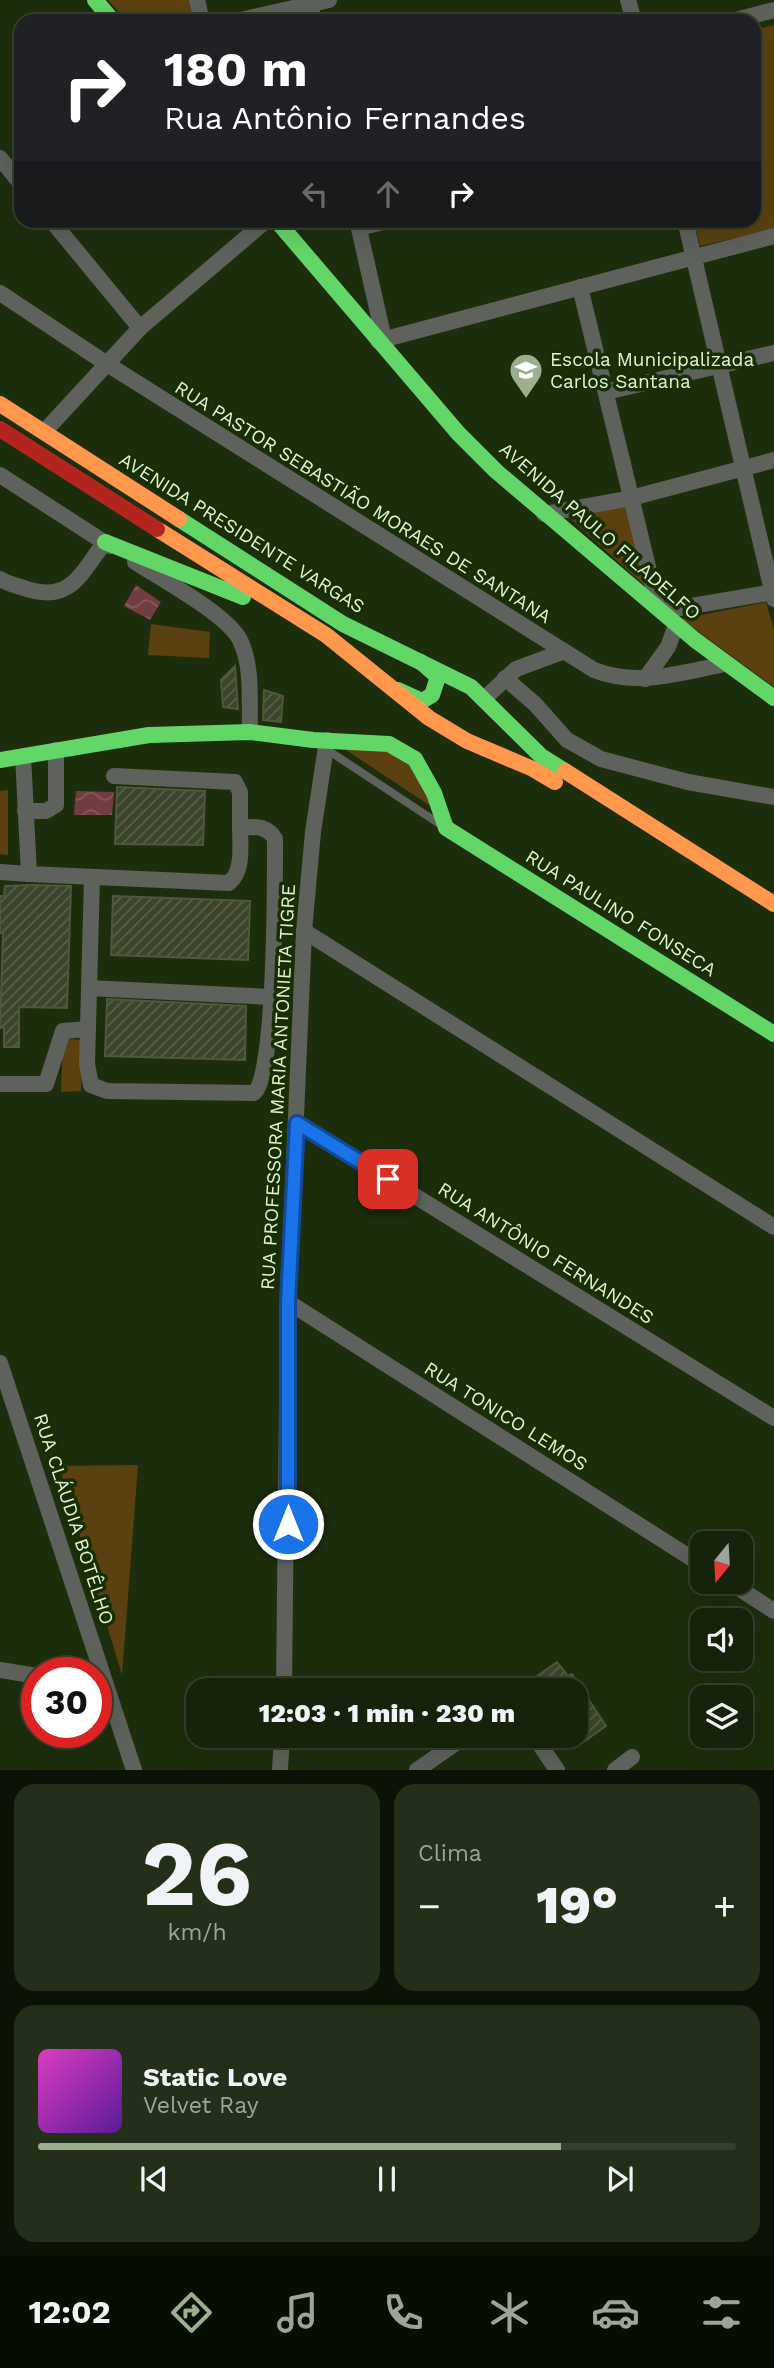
<!DOCTYPE html>
<html lang="pt">
<head>
<meta charset="utf-8">
<style>
  body { margin:0; font-family:"Work Sans",sans-serif; background:#232f18; color:#f1f3f6; height:100vh; display:flex; flex-direction:column; font-size:26px; white-space:nowrap }
  * { box-sizing:border-box; margin:0 }
  p { font-size:23px; color:#9ea49c }
  .icon { flex:none; width:38px; height:38px; fill:none; stroke:currentColor; stroke-width:2; stroke-linecap:round; stroke-linejoin:round }
  .map { position:relative; height:1770px; overflow:hidden }
  .details { display:flex; flex-direction:column; gap:14px; padding:14px; background:#0c1306; flex:1 }
  .details>* { flex:none }
  .top-card { position:absolute; left:14px; top:14px; width:747px; height:214px; border-radius:21px; box-shadow:0 7px 28px #0002,0 0 0 2px #353f2b; background:#202124; color:#fff; overflow:hidden }
  .needle { width:46px; rotate:198deg }
  .controls { position:absolute; left:690px; top:1531px; display:grid; gap:14px }
  .controls a { display:grid; place-items:center; width:63px; height:63px; border-radius:14px; background:#16220a; box-shadow:0 7px 28px #0002,0 0 0 2px #353f2b; font-size:35px }
  .speed { position:absolute; left:21px; top:1657px; display:flex; gap:14px; font-size:35px; font-weight:700; text-align:center }
  .speed>* { display:grid; place-content:center; width:91px; height:91px; border-radius:50%; background:#16220a; box-shadow:0 7px 28px #0002,0 0 0 2px #353f2b; line-height:1 }
  .speed .limit { border:10px solid #d22; background:#fff; color:#111 }
  .pin { position:absolute; display:grid; place-items:center; width:60px; height:60px; color:#fff; margin:-30px; border-radius:14px; box-shadow:0 4px 10px #0006 }
  .me { position:absolute; width:77px; margin:-38px; rotate:0deg; stroke-linejoin:round; filter:drop-shadow(0 0 5px #0008) }
  .turn { display:flex; align-items:center; gap:24px; height:147px; padding:0 35px; font-size:32px }
  .turn .icon { width:91px; height:91px; stroke-width:2.5 }
  .turn b { display:block; font-size:49px; line-height:60px }
  .lanes { display:flex; align-items:center; height:66px; padding:0 35px; background:#0003; justify-content:center; gap:35px; direction:ltr }
  .lanes .off { opacity:.35 }
  .big { font-size:52px; font-weight:800; line-height:1.1 }
  .details .card { flex:1; display:flex; flex-direction:column; justify-content:center; gap:10px; min-width:0; padding:0 24px; border-radius:21px; background:#232f18 }
  .details .dial { align-items:center; gap:0 }
  .dial b { font-size:91px; line-height:1 }
  .song { display:flex; align-items:center; gap:21px }
  .cover { width:84px; height:84px; border-radius:10px; background:linear-gradient(135deg,hsl(310 70% 55%),hsl(270 70% 35%)) }
  .played { height:7px; border-radius:4px; background:linear-gradient(90deg,#9bae8e 75%,#353f2b 75%) }
  .keys { display:flex; justify-content:space-around; direction:ltr }
  .heat { display:flex; justify-content:space-between; align-items:center; font-size:38px; direction:ltr }
  .details .tiles { flex:1; display:grid; gap:14px; grid-template-columns:1fr 1fr }
  .card:last-child { grid-column:span 2 }
  .trip { position:absolute; left:186px; top:1678px; width:402px; height:70px; border-radius:21px; background:#16220a; box-shadow:0 7px 28px #0002,0 0 0 2px #353f2b; font-weight:800; line-height:70px; text-align:center }
  .menu { display:flex; height:112px; justify-content:space-around; align-items:center; background:#090e04; color:#9ea49c }
  .menu .icon { width:49px; height:49px }
  .menu .active { color:#9bae8e }
  .menu b { font-size:32px; color:#f1f3f6 }
  .map>svg:first-child { display:block }
</style>
</head>
<body>
<div class="map">
<svg width="774" height="1770" viewBox="0 0 774 1770">
  <defs>
    <pattern id="water-waves" width="16" height="10" patternUnits="userSpaceOnUse" patternTransform="scale(1.75)"><rect width="16" height="10" fill="#723d40"/><path d="M0 5q4-4 8 0t8 0" fill="none" stroke="#865a5b"/></pattern>
    <pattern id="building-hatch" width="6" height="6" patternUnits="userSpaceOnUse" patternTransform="scale(1.75)"><rect width="6" height="6" fill="#3c452b"/><path d="M-1 1l2-2M0 6l6-6M5 7l2-2" fill="none" stroke="#586049"/></pattern>
  </defs>
  <rect width="100%" height="100%" fill="#1d2e0d"/>
  <g fill="#5b410f">
    <path d="M 108,0 L 189,0 L 194,21 L 126,21 Z"/>
    <path d="M 774,25 L 774,229 L 700,246 L 694,221 L 754,220 L 754,30 Z"/>
    <path d="M 625,502 L 644,585 L 565,514 Z"/>
    <path d="M 766,602 L 774,629 L 774,687 L 681,619 Z"/>
    <path d="M 151,624 L 210,632 L 209,658 L 148,655 Z"/>
    <path d="M 340,746 L 403,752 L 438,811 Z"/>
    <path d="M 8,790 L 8,855 L 0,854 L 0,791 Z"/>
    <path d="M 63,1039 L 83,1040 L 81,1091 L 61,1092 Z"/>
    <path d="M 138,1465 L 122,1675 L 59,1466 Z"/>
  </g>
  <g fill="url(#water-waves)">
    <path d="M 136,585 L 161,602 L 150,620 L 124,606 Z"/>
    <path d="M 76,791 L 114,792 L 112,815 L 74,815 Z"/>
  </g>
  <g fill="url(#building-hatch)" stroke="#4e583c" stroke-width="2">
    <path d="M 235,666 L 238,709 L 223,707 L 221,680 Z"/>
    <path d="M 264,690 L 283,696 L 281,722 L 263,720 Z"/>
    <path d="M 117,787 L 205,791 L 203,845 L 115,844 Z"/>
    <path d="M 32,885 L 71,886 L 67,1008 L 19,1007 L 19,1047 L 4,1047 L 4,1028 L 0,1028 L 3,933 L 0,933 L 0,896 L 4,896 L 5,886 Z"/>
    <path d="M 113,896 L 250,901 L 248,960 L 111,955 Z"/>
    <path d="M 107,999 L 246,1006 L 245,1060 L 105,1056 Z"/>
    <path d="M 557,1662 L 568,1676 L 572,1674 L 606,1726 L 576,1747 L 576,1690 L 531,1690 L 526,1684 Z"/>
  </g>
  <g fill="none" stroke-linecap="round" stroke-linejoin="round">
    <path stroke="#5e615c" stroke-width="8" d="M 326,749 L 438,823"/>
    <g stroke="#5e615c" stroke-width="16">
      <path d="M 197,0 L 202,21"/>
      <path d="M 309,0 L 314,21"/>
      <path d="M 628,0 L 634,21"/>
      <path d="M 236,21 L 329,0"/>
      <path d="M 732,21 L 774,10"/>
      <path d="M 0,158 L 21,184"/>
      <path d="M 51,220 L 140,328"/>
      <path d="M 357,220 L 384,339"/>
      <path d="M 685,220 L 774,599"/>
      <path d="M 359,228 L 391,220"/>
      <path d="M 580,287 L 658,608"/>
      <path d="M 0,293 L 107,364 L 594,670 C 637,687 680,673 725,664"/>
      <path d="M 378,341 L 774,236"/>
      <path d="M 606,392 L 774,353"/>
      <path d="M 44,432 L 140,328 L 267,220"/>
      <path d="M 0,475 L 110,546"/>
      <path d="M 544,514 L 631,498 L 774,460"/>
      <path d="M 135,562 C 160,578 228,615 240,640 C 253,666 249,703 250,732"/>
      <path d="M 0,579 C 8,584 18,586 27,589 C 71,603 81,573 105,542"/>
      <path d="M 662,611 L 774,592"/>
      <path d="M 505,678 L 535,704 L 567,740 L 601,759 L 688,782 L 774,797"/>
      <path d="M 645,679 L 668,647 L 676,625"/>
      <path d="M 485,698 L 516,669 L 562,652"/>
      <path d="M 23,756 L 29,874 L 229,883 C 244,871 240,845 240,827 C 255,827 267,825 275,839 C 275,876 276,1076 254,1093 L 107,1091 L 91,1085 L 87,1064 L 92,877"/>
      <path d="M 114,776 L 235,782 L 240,792 L 240,827"/>
      <path d="M 25,811 L 46,811 L 56,805 L 56,750"/>
      <path d="M 0,872 L 29,874"/>
      <path d="M 304,931 L 774,1227"/>
      <path d="M 89,988 L 271,997"/>
      <path d="M 0,1084 L 46,1084 L 63,1031 L 88,1029"/>
      <path d="M 297,1123 L 774,1418"/>
      <path d="M 288,1302 L 702,1565"/>
      <path d="M 0,1363 L 134,1770"/>
      <path d="M 729,1582 L 774,1611"/>
      <path d="M 0,1670 L 37,1676"/>
      <path d="M 284,1690 L 288,1302 L 304,931 L 313,832 L 327,740"/>
      <path d="M 534,1736 L 557,1770"/>
      <path d="M 280,1770 L 282,1736"/>
      <path d="M 417,1770 L 466,1736"/>
      <path d="M 615,1770 L 632,1757"/>
    </g>
    <g stroke="#63d668" stroke-width="16">
      <path d="M 95,0 L 113,21"/>
      <path d="M 276,220 L 458,433 L 496,471 L 695,640 L 774,698"/>
      <path d="M 179,519 L 343,624 L 471,687 L 541,756 L 565,771"/>
      <path d="M 105,542 L 243,597"/>
      <path d="M 398,690 L 422,701 L 432,695 L 438,677 L 421,662"/>
      <path d="M 0,760 L 149,735 L 250,732 L 313,740 L 389,744 L 415,759 L 434,793 L 446,828 L 774,1034"/>
    </g>
    <g stroke="#ff974d" stroke-width="16">
      <path d="M 0,404 L 179,519"/>
      <path d="M 157,529 L 326,635 L 429,718 L 467,741 L 533,769 L 555,782"/>
      <path d="M 565,771 L 774,904"/>
    </g>
    <path stroke="#b3261e" stroke-width="16" d="M 0,429 L 157,529"/>
  </g>
  <g fill="none" stroke-linecap="round" stroke-linejoin="round">
    <defs>
      <path id="route" d="M 288,1524 L 288,1302 L 297,1123 L 388,1179"/>
    </defs>
    <use href="#route" stroke="#114b97" stroke-width="18"/>
    <use href="#route" stroke="#1a73e8" stroke-width="12"/>
  </g>
  <defs>
    <symbol id="school-pin" viewBox="-11 -11 22 30"><path d="M0 17L-7.5 6A9.5 9.5 0 1 1 7.5 6Z" fill="#9bae8e" stroke="#182f04"/><path d="M0-5L7-2L0 1L-7-2ZM-4 1L0 2.5L4 1V4Q0 6-4 4Z" fill="#fff"/></symbol>
  </defs>
  <g fill-rule="evenodd">
    <use href="#school-pin" x="507" y="351" width="38" height="52"/>
  </g>
  <g text-anchor="middle" dominant-baseline="central" stroke-width="7" stroke-linejoin="round" paint-order="stroke">
    <g font-size="19" fill="#dff3d4" stroke="#182f04" text-anchor="start">
      <text x="550" y="359">Escola Municipalizada<tspan x="550" dy="22">Carlos Santana</tspan></text>
    </g>
    <g font-size="19" fill="#dff3d4" stroke="#182f04">
      <text transform="translate(363 502) rotate(32)">RUA PASTOR SEBASTIÃO MORAES DE SANTANA</text>
      <text transform="translate(600 531) rotate(41)">AVENIDA PAULO FILADELFO</text>
      <text transform="translate(242 533) rotate(32)">AVENIDA PRESIDENTE VARGAS</text>
      <text transform="translate(621 913) rotate(32)">RUA PAULINO FONSECA</text>
      <text transform="translate(278 1087) rotate(-87)">RUA PROFESSORA MARIA ANTONIETA TIGRE</text>
      <text transform="translate(546 1253) rotate(32)">RUA ANTÔNIO FERNANDES</text>
      <text transform="translate(506 1416) rotate(32)">RUA TONICO LEMOS</text>
      <text transform="translate(74 1519) rotate(72)">RUA CLÁUDIA BOTÊLHO</text>
    </g>
  </g>
</svg>
<div class="controls">
<a><svg class="needle" viewBox="-14 -14 28 28"><path d="M0-13l5 13h-10z" fill="#e53935"/><path d="M0 13l5-13h-10z" fill="#9ea49c"/></svg></a>
<a><svg class="icon" aria-label="sound" viewBox="0 0 24 24"><path d="M4 9h4l5-4v14l-5-4H4zM17 9q2 3 0 6"/></svg></a>
<a><svg class="icon" aria-label="layers" viewBox="0 0 24 24"><path d="M12 4l9 5-9 5-9-5zM3 14l9 5 9-5"/></svg></a>
</div>
<div class="speed"><div class="limit">30</div></div>
<div class="pin" style="left:388px;top:1179px;background:#d93025"><svg class="icon" aria-label="arrive" viewBox="0 0 24 24"><path d="M6 21V4h12l-3 4 3 4H6"/></svg></div>
<svg class="me" style="left:288px;top:1524px" viewBox="-20 -20 40 40"><circle r="17" fill="#1a73e8" stroke="#fff" stroke-width="3"/><path d="M0-11L8 9 0 5-8 9z" fill="#fff"/></svg>
<div class="trip">12:03 · 1 min · 230 m</div>
<div class="top-card">
<div class="turn"><svg class="icon" aria-label="right" viewBox="0 0 24 24"><path d="M7 20v-9h11M14 6l5 5-5 5"/></svg><div><b>180 m</b>Rua Antônio Fernandes</div></div>
<div class="lanes"><svg class="icon off" aria-label="left" viewBox="0 0 24 24"><path d="M17 20v-9H6M10 6l-5 5 5 5"/></svg><svg class="icon off" aria-label="ahead" viewBox="0 0 24 24"><path d="M12 20V5M6 11l6-6 6 6"/></svg><svg class="icon" aria-label="right" viewBox="0 0 24 24"><path d="M7 20v-9h11M14 6l5 5-5 5"/></svg></div>
</div>
</div>
<section class="details">
<div class="tiles">
<div class="card dial"><b>26</b><p>km/h</p></div>
<div class="card"><p>Clima</p>
<div class="heat"><a>−</a><b class="big">19°</b><a>+</a></div>
</div>
<div class="card">
<div class="song"><i class="cover"></i><div><b>Static Love</b><p>Velvet Ray</p></div></div>
<div class="played"></div>
<div class="keys"><svg class="icon" aria-label="previous" viewBox="0 0 24 24"><path d="M18 5L8 12l10 7zM5 5v14"/></svg><svg class="icon" aria-label="pause" viewBox="0 0 24 24"><path d="M8 5v14M16 5v14"/></svg><svg class="icon" aria-label="next" viewBox="0 0 24 24"><path d="M6 5l10 7-10 7zM19 5v14"/></svg></div>
</div>
</div>
</section>
<nav class="menu">
<b>12:02</b>
<svg class="icon active" aria-label="directions" viewBox="0 0 24 24"><path d="M12 3l9 9-9 9-9-9zM9 14v-3h6M13 9l2 2-2 2"/></svg>
<svg class="icon" aria-label="music" viewBox="0 0 24 24"><path d="M9 18V5l10-2v13"/><circle cx="6" cy="18" r="3"/><circle cx="16" cy="16" r="3"/></svg>
<svg class="icon" aria-label="phone" viewBox="0 0 24 24"><path d="M5 4h4l2 5-3 2q2 4 5 5l2-3 5 2v4C11 20 4 13 5 4z"/></svg>
<svg class="icon" aria-label="climate" viewBox="0 0 24 24"><path d="M12 3v18M4 7l16 10M4 17L20 7"/></svg>
<svg class="icon" aria-label="car" viewBox="0 0 24 24"><path d="M5 17H2v-5l4-1 3-4h7l3 4 3 1v5h-3M9 17h6M6 11h13"/><circle cx="7" cy="17" r="2"/><circle cx="17" cy="17" r="2"/></svg>
<svg class="icon" aria-label="filters" viewBox="0 0 24 24"><path d="M4 7h16M4 17h16"/><circle cx="9" cy="7" r="2"/><circle cx="15" cy="17" r="2"/></svg>
</nav>
</body>
</html>
